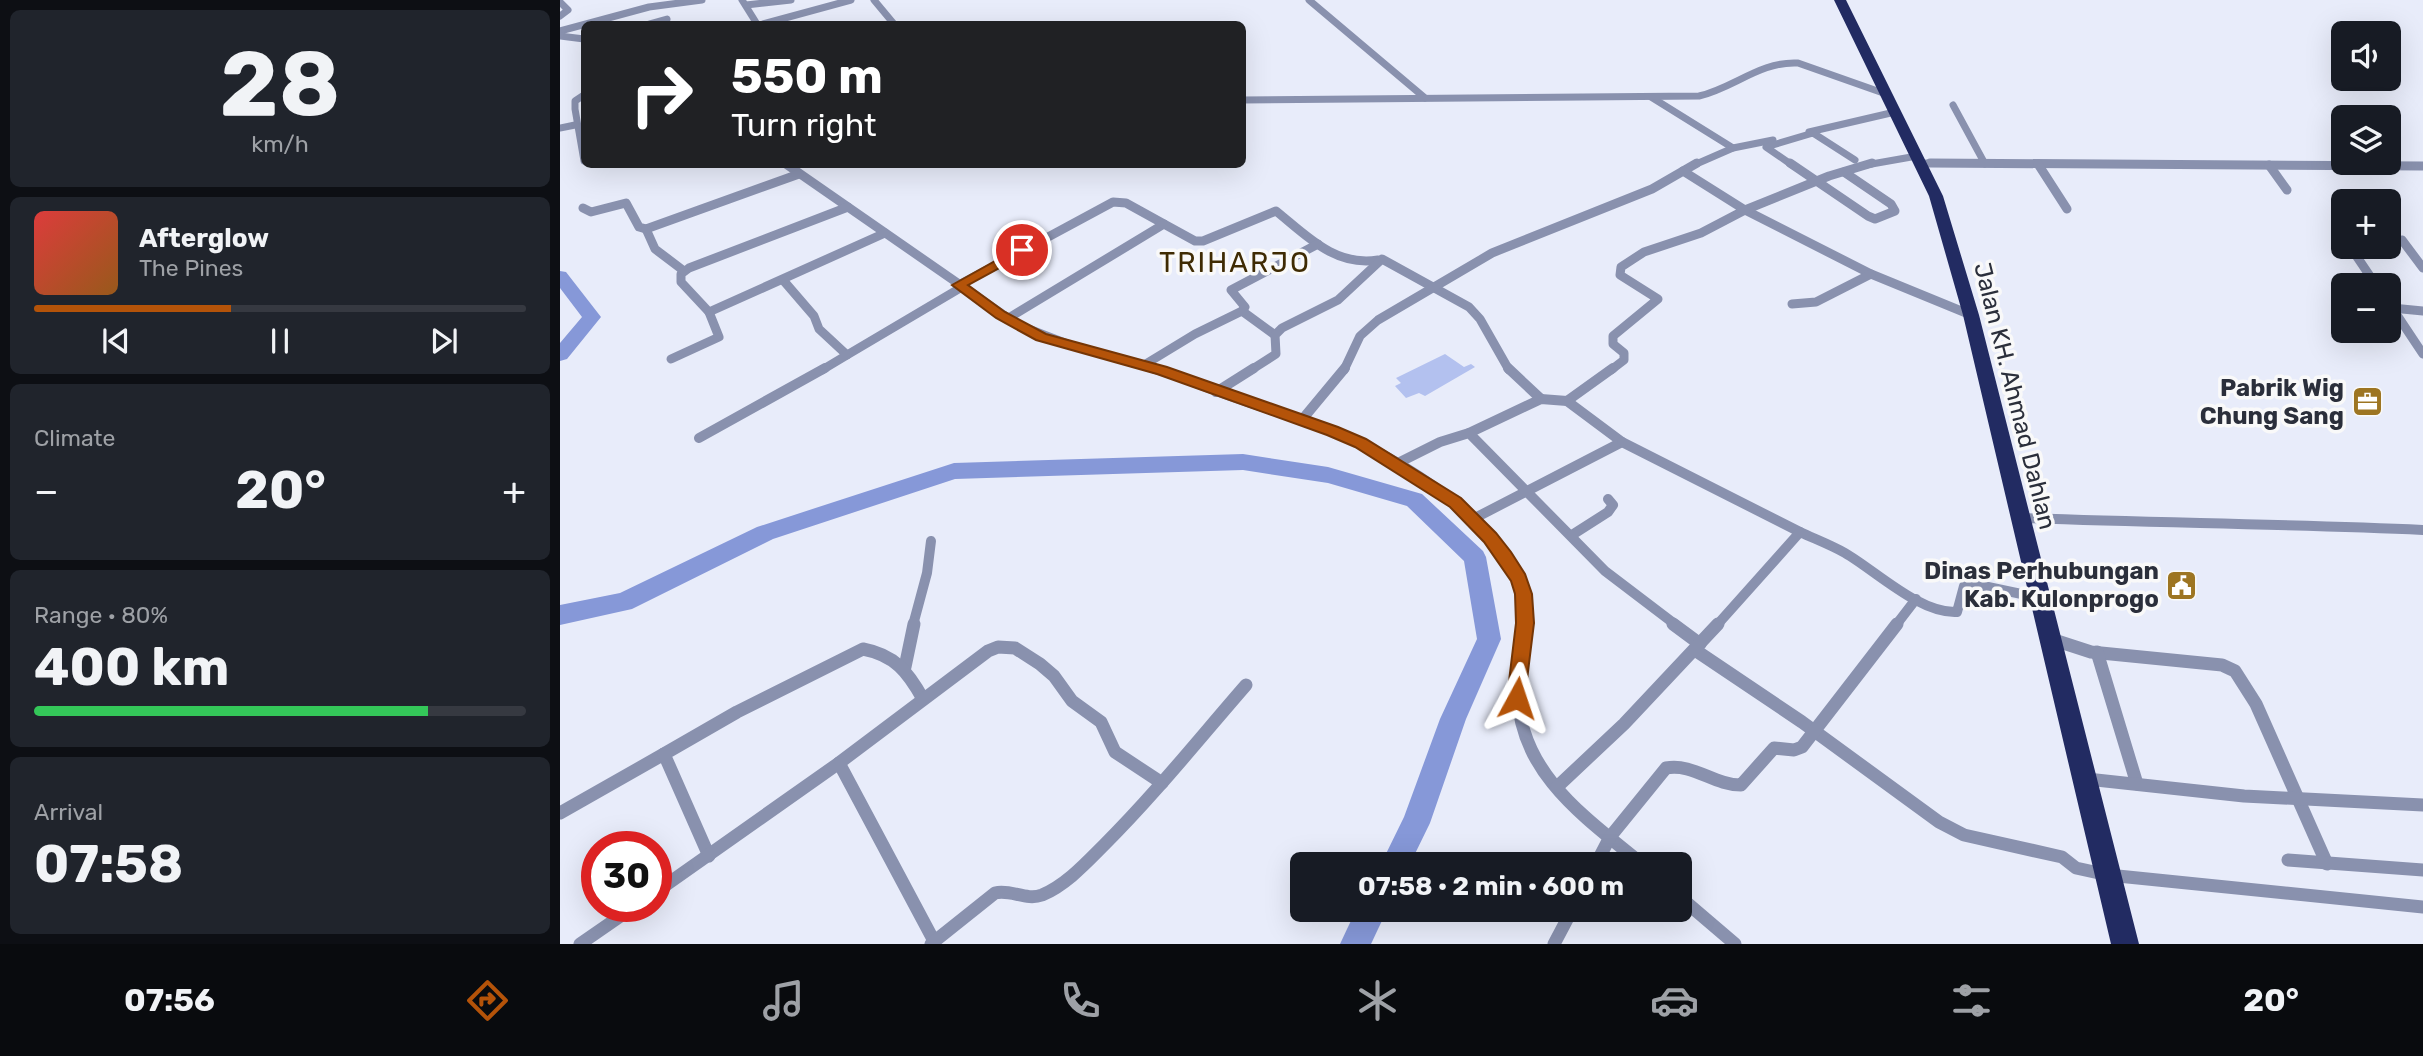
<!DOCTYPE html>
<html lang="en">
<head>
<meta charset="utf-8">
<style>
  body { margin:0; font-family:Rubik,sans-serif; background:#20242c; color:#f1f3f6; height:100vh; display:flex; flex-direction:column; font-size:26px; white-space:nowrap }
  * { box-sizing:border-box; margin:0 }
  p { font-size:23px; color:#9ea1a6 }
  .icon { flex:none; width:38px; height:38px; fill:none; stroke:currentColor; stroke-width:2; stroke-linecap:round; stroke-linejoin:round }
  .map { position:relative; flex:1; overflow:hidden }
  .drawer { display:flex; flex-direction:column; gap:10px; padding:10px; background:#0d0f14; width:560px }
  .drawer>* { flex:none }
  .top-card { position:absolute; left:21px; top:21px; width:665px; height:147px; border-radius:10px; box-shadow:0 7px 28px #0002; background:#202124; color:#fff; overflow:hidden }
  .controls { position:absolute; left:1771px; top:21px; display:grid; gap:14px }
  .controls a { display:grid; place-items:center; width:70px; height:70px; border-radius:10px; background:#171b24; box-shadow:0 7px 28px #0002; font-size:35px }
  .speed { position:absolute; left:21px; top:831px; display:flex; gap:14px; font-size:35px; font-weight:700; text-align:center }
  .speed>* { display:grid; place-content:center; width:91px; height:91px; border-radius:50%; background:#171b24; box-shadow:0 7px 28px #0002; line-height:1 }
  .speed .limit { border:10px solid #d22; background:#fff; color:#111 }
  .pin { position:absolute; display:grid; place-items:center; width:60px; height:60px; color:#fff; margin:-30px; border:4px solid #fff; border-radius:50%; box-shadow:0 2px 7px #0007 }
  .me { position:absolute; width:77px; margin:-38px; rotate:5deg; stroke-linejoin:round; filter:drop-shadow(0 0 5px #0008) }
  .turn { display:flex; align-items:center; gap:24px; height:147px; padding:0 35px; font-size:32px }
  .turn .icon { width:91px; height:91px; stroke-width:2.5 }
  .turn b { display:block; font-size:49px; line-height:60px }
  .big { font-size:52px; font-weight:700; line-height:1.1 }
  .drawer .card { flex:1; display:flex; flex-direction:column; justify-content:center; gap:10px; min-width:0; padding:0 24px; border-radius:10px; background:#20242c }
  .drawer .dial { align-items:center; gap:0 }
  .dial b { font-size:91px; line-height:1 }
  .song { display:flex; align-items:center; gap:21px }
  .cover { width:84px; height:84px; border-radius:10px; background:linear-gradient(135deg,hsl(0 70% 55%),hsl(30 70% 35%)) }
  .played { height:7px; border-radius:4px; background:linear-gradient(90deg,#b45309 40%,#363941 40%) }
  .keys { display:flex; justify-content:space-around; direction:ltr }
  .heat { display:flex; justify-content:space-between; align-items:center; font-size:38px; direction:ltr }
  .charge { height:10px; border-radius:5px; background:linear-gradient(90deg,#34c759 80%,#363941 0) }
  .trip { position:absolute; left:730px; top:852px; width:402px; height:70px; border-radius:10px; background:#171b24; box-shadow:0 7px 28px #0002; font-weight:700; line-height:70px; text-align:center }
  .dock { display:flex; height:112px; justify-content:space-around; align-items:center; background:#090b0e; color:#9ea1a6 }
  .dock .icon { width:49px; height:49px }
  .dock .on { color:#b45309 }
  .dock b { font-size:32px; color:#f1f3f6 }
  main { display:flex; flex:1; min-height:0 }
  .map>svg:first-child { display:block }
</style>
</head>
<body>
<main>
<section class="drawer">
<div class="card dial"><b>28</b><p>km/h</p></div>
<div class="card">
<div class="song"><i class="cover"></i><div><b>Afterglow</b><p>The Pines</p></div></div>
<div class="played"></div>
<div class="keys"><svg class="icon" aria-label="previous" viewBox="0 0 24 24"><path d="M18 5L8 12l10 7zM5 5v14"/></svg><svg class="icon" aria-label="pause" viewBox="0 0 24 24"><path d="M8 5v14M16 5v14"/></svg><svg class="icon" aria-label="next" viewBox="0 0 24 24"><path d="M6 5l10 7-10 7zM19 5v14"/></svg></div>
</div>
<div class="card"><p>Climate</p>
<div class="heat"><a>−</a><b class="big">20°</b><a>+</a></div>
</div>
<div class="card"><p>Range · 80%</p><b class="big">400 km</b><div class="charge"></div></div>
<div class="card"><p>Arrival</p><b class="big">07:58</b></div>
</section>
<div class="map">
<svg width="1863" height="944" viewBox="0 0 1863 944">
  <rect width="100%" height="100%" fill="#e8ecfa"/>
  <path fill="#b3c1ef" d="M 885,354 L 904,367 L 911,364 L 915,367 L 865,396 L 859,393 L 846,398 L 835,386 L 841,383 L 836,378 Z"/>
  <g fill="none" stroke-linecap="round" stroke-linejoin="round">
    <g fill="#8698d8" fill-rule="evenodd">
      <path d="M 0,271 L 6,272 L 41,317 L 7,359 L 0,361 L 0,343 L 22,317 L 0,288 Z"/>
      <path d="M 683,454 L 768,467 L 862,494 L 923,551 L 926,557 L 941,639 L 906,719 L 870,823 L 850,864 L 821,864 L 844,817 L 880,719 L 917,639 L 904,561 L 847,506 L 768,483 L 683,470 L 395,479 L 213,539 L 72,609 L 0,625 L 0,605 L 60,593 L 197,527 L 394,463 Z"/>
      <path d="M 796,910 L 827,910 L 811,944 L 780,944 Z"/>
    </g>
    <g stroke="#8991ae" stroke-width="7">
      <path d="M 182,0 L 197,24"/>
      <path d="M 314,0 L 334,24"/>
      <path d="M 749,0 L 865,98"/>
      <path d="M 0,2 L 8,10 L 0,16"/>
      <path d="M 186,5 L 231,0"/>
      <path d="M 89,24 L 107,19"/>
      <path d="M 203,24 L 291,0"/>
      <path d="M 0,31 L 89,7 L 142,0"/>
      <path d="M 0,36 L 24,39"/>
      <path d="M 24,95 L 15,101 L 15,109 L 24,161"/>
      <path d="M 1091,97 L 1173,148 L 1213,140"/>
      <path d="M 682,100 L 1139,96 C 1174,88 1200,61 1238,63 L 1326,94"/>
      <path d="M 1393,105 L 1425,164"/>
      <path d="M 0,128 L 15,125"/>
      <path d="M 1249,132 L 1335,112"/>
      <path d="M 1361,163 L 1663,165"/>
      <path d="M 1134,165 L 1173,148"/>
      <path d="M 1232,165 L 1206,147 L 1253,133 L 1295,160"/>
      <path d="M 1306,165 L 1357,156"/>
    </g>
    <g stroke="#8991ae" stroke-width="9">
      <path d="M 1230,163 L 1308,216 L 1315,219 L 1335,211 L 1331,204 L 1284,172"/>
      <path d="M 1370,163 L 1863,166"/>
      <path d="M 226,164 L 458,325 L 510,345 L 598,370"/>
      <path d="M 1478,164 L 1507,209"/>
      <path d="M 1709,165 L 1727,190"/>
      <path d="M 288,207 L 129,268 L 121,274 L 121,282 L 149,312 L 325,233"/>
      <path d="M 23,208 L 31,212 L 66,203 L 79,227 L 86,229 L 239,174"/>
      <path d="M 1185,210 L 1311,274 L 1411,315"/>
      <path d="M 1185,210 L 1269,176 L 1312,163"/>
      <path d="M 86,229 L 95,249 L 124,271"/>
      <path d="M 1842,240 L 1863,268"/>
      <path d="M 1791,248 L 1816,285"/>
      <path d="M 223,280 L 254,316 L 259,329 L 287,355 L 402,287"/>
      <path d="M 399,285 L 553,202 L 566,203 L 604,224"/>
      <path d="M 1829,303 L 1863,354"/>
      <path d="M 1232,304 L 1256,302 L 1311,274"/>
      <path d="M 1832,308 L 1863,311"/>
      <path d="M 682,311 L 715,335"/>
      <path d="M 447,319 L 604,224 L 635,241 L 643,241 L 716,211 C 747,236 775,267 818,260"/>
      <path d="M 111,359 L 159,337 L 149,312"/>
      <path d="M 584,365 L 635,334 L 682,311 L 685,307 L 671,290 L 758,244"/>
      <path d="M 262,370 L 287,355"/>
      <path d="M 691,370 L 716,354 L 715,335 L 722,328 L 778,300 L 822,259 L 909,307 L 920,319 L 949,370"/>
      <path d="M 784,370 L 800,336 L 818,320 L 932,253 L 1092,189 L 1137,163"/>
      <path d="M 1051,370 L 1064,360 L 1064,353 L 1053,344 L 1053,336 L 1098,299 L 1060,275 L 1061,267 L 1084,252 L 1141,233 L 1185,210 L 1123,171"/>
    </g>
    <g stroke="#8991ae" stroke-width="10">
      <path d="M 592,368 C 623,377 652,390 682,400 C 721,414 761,424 798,442 C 865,474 969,541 965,625"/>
      <path d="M 948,368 L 981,399"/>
      <path d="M 656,392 L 694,368"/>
      <path d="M 1007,401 L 1053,368"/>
      <path d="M 741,421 L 785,368"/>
      <path d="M 909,433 L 981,399 L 1007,401 L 1062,442 L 913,519"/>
      <path d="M 139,438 L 265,368"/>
      <path d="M 1062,442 L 1240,532"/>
      <path d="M 836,464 L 880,442 L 909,433 L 1045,571 L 1116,625"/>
      <path d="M 1462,518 C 1596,523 1729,524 1863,530"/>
      <path d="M 1012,535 L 1048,512 L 1053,505 L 1048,499"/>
      <path d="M 353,625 L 367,573 L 371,541"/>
      <path d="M 1157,625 L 1240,532 C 1255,539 1271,545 1285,553 C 1316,571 1360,614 1397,612 L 1404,586 L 1409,583 L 1480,598"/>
      <path d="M 1336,625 L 1356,599"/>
    </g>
    <g stroke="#8991ae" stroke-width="13">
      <path d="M 965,624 C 964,647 957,670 958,693 C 959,773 1026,818 1082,864"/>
      <path d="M 1113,624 L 1140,644"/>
      <path d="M 1491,639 L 1531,652 L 1662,665 L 1675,671 L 1696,704 L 1767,864"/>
      <path d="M 1135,650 L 1242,722 L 1379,822 L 1404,835 L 1502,857 L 1516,868 L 1548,875 L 1863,907"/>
      <path d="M 1537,652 L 1577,784"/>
      <path d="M 345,667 L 354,624"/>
      <path d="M 279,763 L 374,941"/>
      <path d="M 1527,779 L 1684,796 L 1863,805"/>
      <path d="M 997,787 L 1064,724 L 1158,624"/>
      <path d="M 0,813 L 104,754"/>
      <path d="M 149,856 L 104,754 L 177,712 L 303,649 C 335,655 348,672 363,699"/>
      <path d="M 1728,860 L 1863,870"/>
      <path d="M 1036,864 L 1050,837 L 1106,768 C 1133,763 1154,785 1181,785 L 1214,748 L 1234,750 L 1242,747 L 1337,624"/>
      <path d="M 96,892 L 279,763 L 428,651 L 438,647 L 455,648 L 480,664 L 494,676 L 512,701 L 541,722 L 555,752 L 602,783"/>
      <path d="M 1120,897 L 1175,944"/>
      <path d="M 20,944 L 75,906"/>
      <path d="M 371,944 L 435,893 C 451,889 466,901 482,895 C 506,885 526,863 544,845 C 595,794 639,739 686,685"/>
      <path d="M 994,944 L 1012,910"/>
    </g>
    <path fill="#222b62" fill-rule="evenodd" d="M 1274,0 L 1286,0 L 1383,196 L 1419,315 L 1579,944 L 1551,944 L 1403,315 L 1369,196 Z"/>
  </g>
  <path fill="#b45309" stroke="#753606" stroke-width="2" d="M 462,246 L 467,247 L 467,253 L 408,285 L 445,312 L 486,334 L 607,367 L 778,427 L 806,439 L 901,498 L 936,533 L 951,552 L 965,574 L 972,594 L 974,623 L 964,704 L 957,706 L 950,704 L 947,698 L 956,623 L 955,594 L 951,581 L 924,542 L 890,507 L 795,447 L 767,435 L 597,374 L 476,340 L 436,318 L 392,285 Z"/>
  <defs>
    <symbol id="office-square" viewBox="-11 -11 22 22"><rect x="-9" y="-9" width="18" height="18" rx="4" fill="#9d7522" stroke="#f9f9f9"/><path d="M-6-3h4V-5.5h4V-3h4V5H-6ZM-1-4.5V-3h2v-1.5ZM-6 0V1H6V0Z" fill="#fff"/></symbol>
    <symbol id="civic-square" viewBox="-11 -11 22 22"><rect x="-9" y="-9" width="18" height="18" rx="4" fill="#9d7522" stroke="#f9f9f9"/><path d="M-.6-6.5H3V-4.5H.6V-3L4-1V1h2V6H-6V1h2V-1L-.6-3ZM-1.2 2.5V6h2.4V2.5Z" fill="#fff"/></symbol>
  </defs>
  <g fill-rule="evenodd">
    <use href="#office-square" x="1790" y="384" width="35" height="35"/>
    <use href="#civic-square" x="1604" y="568" width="35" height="35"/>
  </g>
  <g text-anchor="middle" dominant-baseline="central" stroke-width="7" stroke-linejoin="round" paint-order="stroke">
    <g font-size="24" font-weight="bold" fill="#2b2f3b" stroke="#f9f9f9" text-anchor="end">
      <text x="1784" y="388">Pabrik Wig<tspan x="1784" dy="28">Chung Sang</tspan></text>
      <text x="1599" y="571">Dinas Perhubungan<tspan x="1599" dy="28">Kab. Kulonprogo</tspan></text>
    </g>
    <g font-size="24" fill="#2b2f3b" stroke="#f9f9f9">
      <text transform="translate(1455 396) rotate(76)">Jalan KH. Ahmad Dahlan</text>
    </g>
    <g font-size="28" letter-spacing="2" fill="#3f2b03" stroke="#f9f9f9">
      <text x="675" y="262">TRIHARJO</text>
    </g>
  </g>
</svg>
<div class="controls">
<a><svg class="icon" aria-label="sound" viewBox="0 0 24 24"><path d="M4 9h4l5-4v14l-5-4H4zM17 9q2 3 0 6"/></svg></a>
<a><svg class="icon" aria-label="layers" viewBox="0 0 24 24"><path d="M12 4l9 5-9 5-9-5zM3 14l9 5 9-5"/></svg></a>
<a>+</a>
<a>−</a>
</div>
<div class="speed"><div class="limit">30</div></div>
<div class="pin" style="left:462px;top:250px;background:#d93025"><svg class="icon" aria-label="arrive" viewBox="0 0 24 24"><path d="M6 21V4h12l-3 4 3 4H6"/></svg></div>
<svg class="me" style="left:957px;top:698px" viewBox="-20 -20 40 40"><path d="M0-17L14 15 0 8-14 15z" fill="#b45309" stroke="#fff" stroke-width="4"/></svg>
<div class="trip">07:58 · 2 min · 600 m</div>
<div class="top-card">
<div class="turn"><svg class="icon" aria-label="right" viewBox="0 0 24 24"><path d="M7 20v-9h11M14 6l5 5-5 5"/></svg><div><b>550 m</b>Turn right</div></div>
</div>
</div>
</main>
<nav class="dock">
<b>07:56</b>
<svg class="icon on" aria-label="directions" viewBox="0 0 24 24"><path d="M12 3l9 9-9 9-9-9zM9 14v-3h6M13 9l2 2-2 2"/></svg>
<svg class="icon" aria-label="music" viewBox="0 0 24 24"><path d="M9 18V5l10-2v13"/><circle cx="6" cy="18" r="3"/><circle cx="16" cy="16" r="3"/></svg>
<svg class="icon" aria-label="phone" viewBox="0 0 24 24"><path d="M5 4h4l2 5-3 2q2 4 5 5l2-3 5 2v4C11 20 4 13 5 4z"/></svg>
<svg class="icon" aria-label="climate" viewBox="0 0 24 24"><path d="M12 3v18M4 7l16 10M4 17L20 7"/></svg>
<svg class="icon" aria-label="car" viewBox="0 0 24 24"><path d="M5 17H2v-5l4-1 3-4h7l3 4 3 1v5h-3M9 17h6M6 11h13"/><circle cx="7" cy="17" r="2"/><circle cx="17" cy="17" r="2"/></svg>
<svg class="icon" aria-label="filters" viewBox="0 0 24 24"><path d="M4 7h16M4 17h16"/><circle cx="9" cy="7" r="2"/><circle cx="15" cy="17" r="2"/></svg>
<b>20°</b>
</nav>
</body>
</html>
